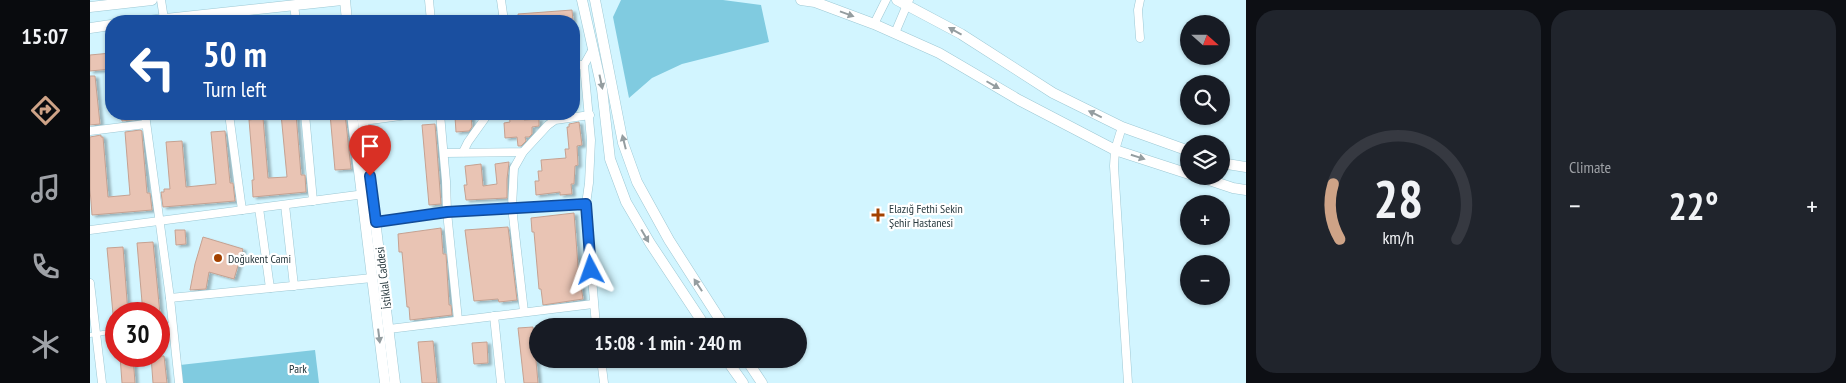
<!DOCTYPE html>
<html lang="en">
<head>
<meta charset="utf-8">
<style>
  body { margin:0; font-family:"PT Sans Narrow",sans-serif; background:#20242c; color:#f1f3f6; height:100vh; display:flex; flex-direction:column; font-size:19px; white-space:nowrap }
  * { box-sizing:border-box; margin:0 }
  p { font-size:16px; color:#9ea1a6 }
  .icon { flex:none; width:28px; height:28px; fill:none; stroke:currentColor; stroke-width:2; stroke-linecap:round; stroke-linejoin:round }
  .map { position:relative; flex:1; overflow:hidden }
  .side { display:flex; flex-direction:column; gap:10px; padding:10px; background:#0d0f14; width:600px }
  .side>* { flex:none }
  .guide { position:absolute; left:15px; top:15px; width:475px; height:105px; border-radius:20px; box-shadow:0 1px 4px #0004; background:#1a4fa0; color:#fff; overflow:hidden }
  .needle { width:32px; rotate:111deg }
  .tools { position:absolute; left:1090px; top:15px; display:grid; gap:10px }
  .tools a { display:grid; place-items:center; width:50px; height:50px; border-radius:50%; background:#171b24; box-shadow:0 1px 4px #0004; font-size:25px }
  .speed { position:absolute; left:15px; top:302px; display:flex; gap:10px; font-size:25px; font-weight:700; text-align:center }
  .speed>* { display:grid; place-content:center; width:65px; height:65px; border-radius:50%; background:#171b24; box-shadow:0 1px 4px #0004; line-height:1 }
  .speed .limit { border:8px solid #d22; background:#fff; color:#111 }
  .pin { position:absolute; display:grid; place-items:center; width:42px; height:42px; color:#fff; margin:-51px -21px; border-radius:50% 50% 50% 0; rotate:-45deg; box-shadow:0 0 5px #0007 }
  .pin .icon { rotate:45deg }
  .me { position:absolute; width:55px; margin:-28px; rotate:356deg; stroke-linejoin:round; filter:drop-shadow(0 0 4px #0008) }
  .turn { display:flex; align-items:center; gap:18px; height:105px; padding:0 15px; font-size:22px }
  .turn .icon { width:65px; height:65px; stroke-width:2.5 }
  .turn b { display:block; font-size:35px; line-height:42px }
  .big { font-size:38px; font-weight:600; line-height:1.1 }
  .side .tile { flex:1; display:flex; flex-direction:column; justify-content:center; gap:8px; min-width:0; padding:0 18px; border-radius:20px; background:#20242c }
  .side .dial { align-items:center; gap:0 }
  .dial svg { height:130px; overflow:visible; fill:none; stroke:#363941; stroke-width:7; stroke-linecap:round; text-anchor:middle }
  .dial text { fill:#f1f3f6; stroke:none }
  .heat { display:flex; justify-content:space-between; align-items:center; font-size:28px; direction:ltr }
  .side .tiles { flex:1; display:grid; gap:10px; grid-template-columns:repeat(2,1fr) }
  .trip { position:absolute; left:439px; top:318px; width:278px; height:50px; border-radius:25px; background:#171b24; box-shadow:0 1px 4px #0004; font-weight:600; line-height:50px; text-align:center }
  main { display:flex; flex:1; min-height:0 }
  .tab-bar { display:flex; flex-direction:column; width:90px; justify-content:space-around; align-items:center; background:#090b0e; color:#9ea1a6 }
  .tab-bar .icon { width:35px; height:35px }
  .tab-bar .active { color:#cea387 }
  .tab-bar b { font-size:22px; color:#f1f3f6 }
  .map>svg:first-child { display:block }
</style>
</head>
<body>
<main>
<nav class="tab-bar">
<b>15:07</b>
<svg class="icon active" aria-label="directions" viewBox="0 0 24 24"><path d="M12 3l9 9-9 9-9-9zM9 14v-3h6M13 9l2 2-2 2"/></svg>
<svg class="icon" aria-label="music" viewBox="0 0 24 24"><path d="M9 18V5l10-2v13"/><circle cx="6" cy="18" r="3"/><circle cx="16" cy="16" r="3"/></svg>
<svg class="icon" aria-label="phone" viewBox="0 0 24 24"><path d="M5 4h4l2 5-3 2q2 4 5 5l2-3 5 2v4C11 20 4 13 5 4z"/></svg>
<svg class="icon" aria-label="climate" viewBox="0 0 24 24"><path d="M12 3v18M4 7l16 10M4 17L20 7"/></svg>
</nav>
<div class="map">
<svg width="1156" height="383" viewBox="0 0 1156 383">
  <defs>
    <filter id="shadow"><feDropShadow dx="3.5" dy="2" stdDeviation="1" flood-color="#0004"/></filter>
  </defs>
  <rect width="100%" height="100%" fill="#d2f5ff"/>
  <g fill="#80cbe0">
    <path d="M 531,0 L 633,0 L 671,5 L 679,42 L 592,64 L 562,78 L 539,98 L 523,17 Z"/>
    <path d="M 225,350 L 229,383 L 92,383 L 90,365 Z"/>
  </g>
  <g fill="#e9c4b4" stroke="#c5a191" filter="url(#shadow)">
    <path d="M 482,10 L 483,21 L 429,21 L 428,14 Z"/>
    <path d="M 21,53 L 21,69 L 0,71 L 0,55 Z"/>
    <path d="M 0,76 L 5,76 L 10,124 L 0,125 Z"/>
    <path d="M 31,114 L 48,114 L 49,119 L 32,121 Z"/>
    <path d="M 191,114 L 206,114 L 211,175 L 215,175 L 216,192 L 163,197 L 162,180 L 164,180 L 159,120 L 173,118 L 178,178 L 197,177 Z"/>
    <path d="M 240,114 L 255,114 L 261,169 L 245,170 Z"/>
    <path d="M 419,114 L 434,114 L 434,120 L 449,119 L 449,126 L 442,127 L 442,134 L 439,137 L 435,137 L 436,141 L 431,146 L 428,146 L 427,137 L 415,138 L 414,123 L 420,122 Z"/>
    <path d="M 381,116 L 382,127 L 379,131 L 366,132 L 365,117 Z"/>
    <path d="M 489,122 L 492,145 L 487,146 L 488,165 L 485,166 L 484,184 L 481,184 L 482,194 L 470,195 L 470,192 L 446,195 L 445,181 L 449,181 L 448,171 L 452,171 L 451,160 L 476,158 L 475,149 L 479,149 L 477,127 L 479,127 L 479,124 Z"/>
    <path d="M 345,124 L 351,204 L 339,205 L 332,125 Z"/>
    <path d="M 50,130 L 52,131 L 52,135 L 57,193 L 60,193 L 62,210 L 2,215 L 0,189 L 0,137 L 11,135 L 11,137 L 13,137 L 18,197 L 40,195 L 35,132 Z"/>
    <path d="M 135,131 L 140,183 L 143,183 L 145,201 L 73,207 L 71,192 L 74,192 L 74,189 L 80,189 L 76,142 L 92,141 L 96,187 L 126,184 L 121,132 Z"/>
    <path d="M 419,162 L 417,179 L 417,198 L 376,200 L 374,185 L 377,185 L 375,166 L 391,164 L 393,186 L 407,184 L 405,164 Z"/>
    <path d="M 484,213 L 488,266 L 493,299 L 453,305 L 451,289 L 449,289 L 444,232 L 442,232 L 441,218 Z"/>
    <path d="M 418,227 L 427,300 L 409,302 L 408,299 L 384,301 L 375,230 Z"/>
    <path d="M 351,228 L 353,254 L 356,254 L 359,305 L 361,305 L 362,315 L 320,320 L 319,307 L 317,307 L 312,252 L 309,252 L 308,234 Z"/>
    <path d="M 85,230 L 95,230 L 96,244 L 86,245 Z"/>
    <path d="M 113,237 L 153,249 L 144,279 L 119,272 L 116,289 L 100,290 L 105,264 Z"/>
    <path d="M 63,242 L 70,314 L 53,314 L 47,243 Z"/>
    <path d="M 33,247 L 38,314 L 23,314 L 17,248 Z"/>
    <path d="M 443,327 L 448,383 L 434,383 L 428,328 Z"/>
    <path d="M 343,341 L 347,383 L 332,383 L 328,342 Z"/>
    <path d="M 397,342 L 398,363 L 384,364 L 382,343 Z"/>
    <path d="M 30,356 L 43,356 L 45,383 L 32,383 Z"/>
    <path d="M 61,356 L 74,356 L 77,383 L 63,383 Z"/>
  </g>
  <g fill="none" stroke-linecap="round" stroke-linejoin="round">
    <defs>
      <g id="lane">
        <path d="M 69,326 L 82,325"/>
        <path d="M 0,335 L 26,331"/>
      </g>
      <g id="street">
        <path d="M 71,0 L 74,19"/>
        <path d="M 339,0 L 341,21"/>
        <path d="M 411,0 L 414,21"/>
        <path d="M 1050,0 L 1048,10 L 1050,38"/>
        <path d="M 204,5 L 206,21"/>
        <path d="M 784,24 L 796,0"/>
        <path d="M 805,33 L 819,0"/>
        <path d="M 503,49 L 494,65 L 501,140 L 499,183 L 496,204 L 506,326"/>
        <path d="M 484,65 L 494,65"/>
        <path d="M 55,114 L 80,298 L 89,383"/>
        <path d="M 139,114 L 152,210"/>
        <path d="M 215,114 L 223,201"/>
        <path d="M 350,114 L 356,181 L 357,212 L 368,320"/>
        <path d="M 273,121 L 325,114"/>
        <path d="M 1032,127 L 1025,150 L 1024,166 L 1038,383"/>
        <path d="M 0,131 L 56,124"/>
        <path d="M 373,152 L 378,142 L 398,114"/>
        <path d="M 433,152 L 424,168 L 422,207 L 434,312"/>
        <path d="M 354,153 L 433,152 L 458,125 L 465,120 L 500,115"/>
        <path d="M 195,205 L 204,286"/>
        <path d="M 169,208 L 180,288"/>
        <path d="M 286,222 L 357,212 L 496,204"/>
        <path d="M 0,230 L 275,194"/>
        <path d="M 0,283 L 12,383"/>
        <path d="M 80,298 L 282,278"/>
        <path d="M 404,316 L 411,383"/>
        <path d="M 299,329 L 503,304"/>
        <path d="M 511,359 L 514,383"/>
      </g>
      <g id="secondary">
        <path d="M 255,0 L 257,21"/>
        <path d="M 492,0 L 512,89 L 520,159 L 536,202 L 560,243 L 615,326"/>
        <path d="M 505,0 L 533,143 L 547,182 L 579,240 L 634,326"/>
        <path d="M 711,0 L 725,2 L 784,24 L 849,53 L 929,100 L 1025,150 L 1099,174"/>
        <path d="M 807,0 L 871,34 L 963,93 L 1032,127 L 1099,151"/>
        <path d="M 0,7 L 62,0"/>
        <path d="M 57,21 L 252,0"/>
        <path d="M 0,28 L 21,25"/>
        <path d="M 262,114 L 295,383"/>
        <path d="M 272,114 L 305,383"/>
        <path d="M 1131,163 L 1156,167"/>
        <path d="M 1107,176 L 1143,188 L 1156,190"/>
        <path d="M 636,359 L 653,383"/>
        <path d="M 656,359 L 672,383"/>
      </g>
    </defs>
    <use href="#lane" stroke="#9dc8d4" stroke-width="5"/>
    <use href="#street" stroke="#9dc8d4" stroke-width="9"/>
    <use href="#secondary" stroke="#9dc8d4" stroke-width="11"/>
    <use href="#lane" stroke="#fff" stroke-width="4"/>
    <use href="#street" stroke="#fff" stroke-width="8"/>
    <use href="#secondary" stroke="#fff" stroke-width="10"/>
  </g>
  <defs><path id="oneway-solid" d="M-6-.8H1V-3.2L6.5 0L1 3.2V.8H-6Z" transform="scale(1.25)"/></defs>
  <g fill="#949da0">
    <use href="#oneway-solid" transform="translate(757 14) rotate(20)"/>
    <use href="#oneway-solid" transform="translate(865 31) rotate(-151)"/>
    <use href="#oneway-solid" transform="translate(511 82) rotate(78)"/>
    <use href="#oneway-solid" transform="translate(903 85) rotate(30)"/>
    <use href="#oneway-solid" transform="translate(1005 114) rotate(-154)"/>
    <use href="#oneway-solid" transform="translate(534 142) rotate(-104)"/>
    <use href="#oneway-solid" transform="translate(1048 157) rotate(18)"/>
    <use href="#oneway-solid" transform="translate(555 236) rotate(60)"/>
    <use href="#oneway-solid" transform="translate(608 285) rotate(-123)"/>
    <use href="#oneway-solid" transform="translate(289 336) rotate(83)"/>
  </g>
  <g fill="none" stroke-linecap="round" stroke-linejoin="round">
    <defs>
      <path id="route" d="M 280,176 L 286,222 L 357,212 L 496,204 L 501,270"/>
    </defs>
    <use href="#route" stroke="#114b97" stroke-width="12"/>
    <use href="#route" stroke="#1a73e8" stroke-width="9"/>
  </g>
  <g fill="#a34100" stroke="#fff" stroke-width="2">
    <path d="M785.5 207.5h5v5h5v5h-5v5h-5v-5h-5v-5h5z"/>
    <circle cx="128" cy="258" r="5"/>
  </g>
  <g text-anchor="middle" dominant-baseline="central" stroke-width="4.5" stroke-linejoin="round" paint-order="stroke">
    <g font-size="12" fill="#2a3b40" stroke="#fff" text-anchor="start">
      <text x="799" y="208">Elazığ Fethi Sekin<tspan x="799" dy="14">Şehir Hastanesi</tspan></text>
      <text x="138" y="258">Doğukent Cami</text>
    </g>
    <g font-size="12" fill="#2a3b40" stroke="#fff">
      <text transform="translate(293 278) rotate(-97)">İstiklal Caddesi</text>
    </g>
    <g font-size="12" fill="#192e34" stroke="#fff">
      <text x="208" y="368">Park</text>
    </g>
  </g>
</svg>
<div class="tools">
<a><svg class="needle" viewBox="-14 -14 28 28"><path d="M0-13l5 13h-10z" fill="#e53935"/><path d="M0 13l5-13h-10z" fill="#9ea1a6"/></svg></a>
<a><svg class="icon" aria-label="search" viewBox="0 0 24 24"><circle cx="10" cy="10" r="6"/><path d="M15 15l6 6"/></svg></a>
<a><svg class="icon" aria-label="layers" viewBox="0 0 24 24"><path d="M12 4l9 5-9 5-9-5zM3 14l9 5 9-5"/></svg></a>
<a>+</a>
<a>−</a>
</div>
<div class="speed"><div class="limit">30</div></div>
<div class="pin" style="left:280px;top:176px;background:#d93025"><svg class="icon" aria-label="arrive" viewBox="0 0 24 24"><path d="M6 21V4h12l-3 4 3 4H6"/></svg></div>
<svg class="me" style="left:501px;top:270px" viewBox="-20 -20 40 40"><path d="M0-17L14 15 0 8-14 15z" fill="#1a73e8" stroke="#fff" stroke-width="4"/></svg>
<div class="trip">15:08 · 1 min · 240 m</div>
<div class="guide">
<div class="turn"><svg class="icon" aria-label="left" viewBox="0 0 24 24"><path d="M17 20v-9H6M10 6l-5 5 5 5"/></svg><div><b>50 m</b>Turn left</div></div>
</div>
</div>
<section class="side">
<div class="tiles">
<div class="tile dial"><svg viewBox="0 0 100 80">
<path d="M14 69A42 42 0 1 1 86 69"/>
<path d="M14 69A42 42 0 0 1 10 35" stroke="#cea387"/>
<text x="50" y="56" font-size="32" font-weight="700">28</text>
<text x="50" y="72" font-size="11">km/h</text>
</svg></div>
<div class="tile"><p>Climate</p>
<div class="heat"><a>−</a><b class="big">22°</b><a>+</a></div>
</div>
</div>
</section>
</main>
</body>
</html>
